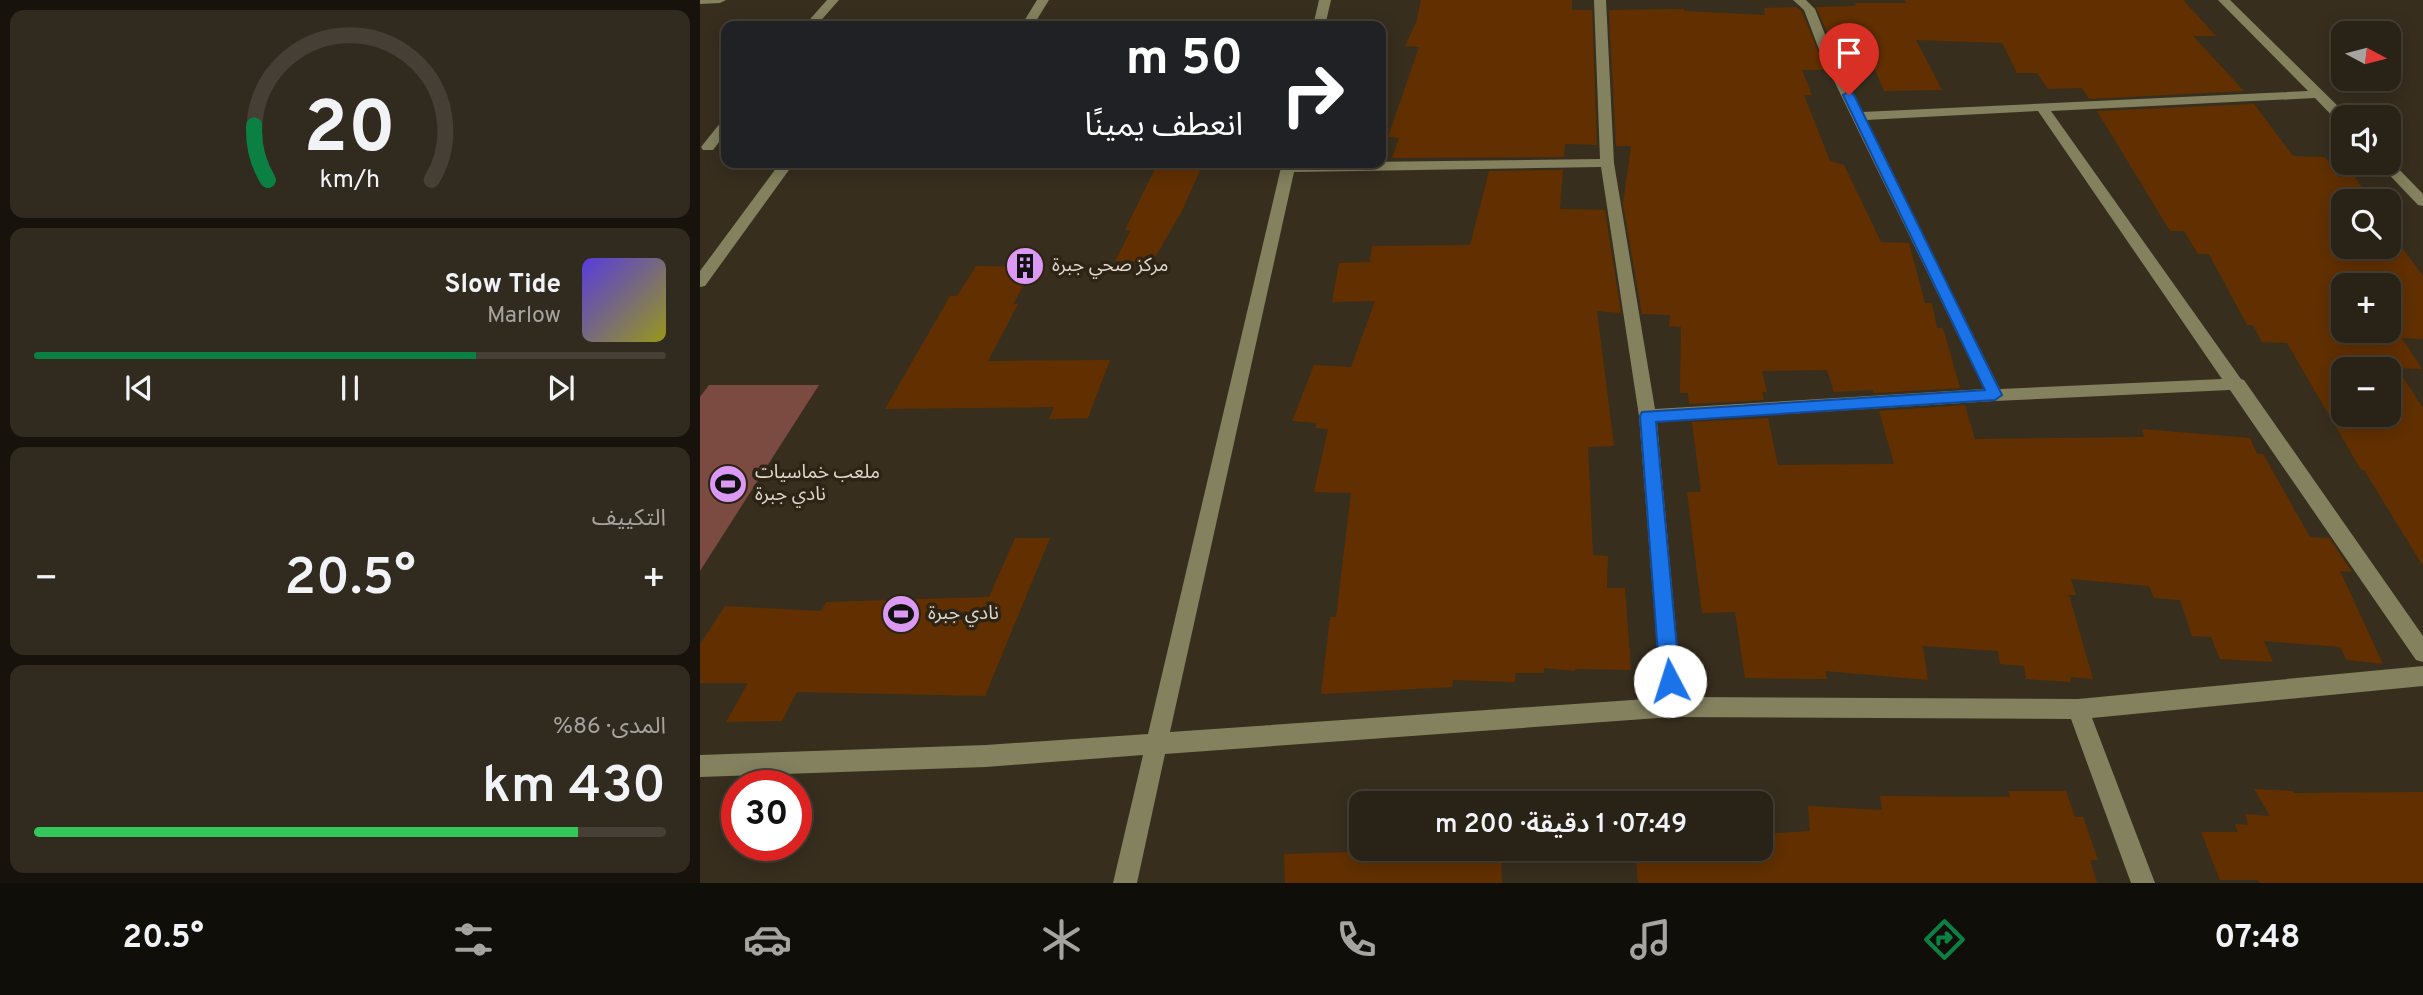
<!DOCTYPE html>
<html lang="ar">
<head>
<meta charset="utf-8">
<style>
  body { margin:0; font-family:Overpass,"Noto Sans Arabic",sans-serif; background:#312a1f; color:#f1f3f6; direction:rtl; height:100vh; display:flex; flex-direction:column; font-size:26px; white-space:nowrap }
  * { box-sizing:border-box; margin:0 }
  p { font-size:23px; color:#a5a4a1 }
  .icon { flex:none; width:38px; height:38px; fill:none; stroke:currentColor; stroke-width:2; stroke-linecap:round; stroke-linejoin:round }
  .map { position:relative; flex:1; overflow:hidden; direction:ltr }
  .drawer { display:flex; flex-direction:column; gap:10px; padding:10px; background:#17130c; width:700px }
  .drawer>* { flex:none }
  .guide { position:absolute; left:21px; top:21px; width:665px; height:147px; border-radius:14px; box-shadow:0 4px 18px #0003,0 0 0 2px #453f35; direction:rtl; background:#202124; color:#fff; overflow:hidden }
  .needle { width:46px; rotate:97deg }
  .controls { position:absolute; left:1631px; top:21px; display:grid; gap:14px }
  .controls a { display:grid; place-items:center; width:70px; height:70px; border-radius:14px; background:#292216; box-shadow:0 4px 18px #0003,0 0 0 2px #453f35; font-size:35px }
  .speed { position:absolute; left:21px; top:770px; display:flex; gap:14px; font-size:35px; font-weight:700; text-align:center }
  .speed>* { display:grid; place-content:center; width:91px; height:91px; border-radius:50%; background:#292216; box-shadow:0 4px 18px #0003,0 0 0 2px #453f35; line-height:1 }
  .speed .limit { border:10px solid #d22; background:#fff; color:#111 }
  .pin { position:absolute; display:grid; place-items:center; width:60px; height:60px; color:#fff; margin:-72px -30px; border-radius:50% 50% 50% 0; rotate:-45deg; box-shadow:0 0 7px #0007 }
  .pin .icon { rotate:45deg }
  .me { position:absolute; width:77px; margin:-38px; rotate:355deg; stroke-linejoin:round; filter:drop-shadow(0 0 5px #0008) }
  .turn { display:flex; align-items:center; gap:24px; height:147px; padding:0 28px; font-size:32px }
  .turn .icon { width:91px; height:91px; stroke-width:2.5 }
  .turn b { display:block; font-size:49px; line-height:60px }
  .big { font-size:52px; font-weight:600; line-height:1.1 }
  .drawer .tile { flex:1; display:flex; flex-direction:column; justify-content:center; gap:10px; min-width:0; padding:0 24px; border-radius:14px; background:#312a1f }
  .drawer .dial { align-items:center; gap:0 }
  .dial svg { height:182px; overflow:visible; fill:none; stroke:#453f35; stroke-width:7; stroke-linecap:round; text-anchor:middle }
  .dial text { fill:#f1f3f6; stroke:none }
  .song { display:flex; align-items:center; gap:21px }
  .cover { width:84px; height:84px; border-radius:10px; background:linear-gradient(135deg,hsl(250 70% 55%),hsl(60 70% 35%)) }
  .played { height:7px; border-radius:4px; background:linear-gradient(90deg,#0b8043 70%,#453f35 70%) }
  .keys { display:flex; justify-content:space-around; direction:ltr }
  .heat { display:flex; justify-content:space-between; align-items:center; font-size:38px; direction:ltr }
  .charge { height:10px; border-radius:5px; background:linear-gradient(90deg,#34c759 86%,#453f35 0) }
  .trip { position:absolute; left:649px; top:791px; width:424px; height:70px; border-radius:14px; background:#292216; box-shadow:0 4px 18px #0003,0 0 0 2px #453f35; font-weight:600; line-height:70px; text-align:center; direction:rtl }
  .menu { display:flex; height:112px; justify-content:space-around; align-items:center; background:#100e09; color:#a5a4a1 }
  .menu .icon { width:49px; height:49px }
  .menu .current { color:#0b8043 }
  .menu b { font-size:32px; color:#f1f3f6 }
  main { display:flex; flex:1; min-height:0 }
  .map>svg:first-child { display:block }
</style>
</head>
<body>
<main>
<div class="map">
<svg width="1723" height="883" viewBox="0 0 1723 883">
  <rect width="100%" height="100%" fill="#372e1e"/>
  <path fill="#7b4a41" d="M 9,385 L 119,385 L 0,571 L 0,397 Z"/>
  <g fill="#623000" fill-rule="evenodd">
    <path d="M 721,0 L 872,0 L 872,10 L 892,10 L 897,145 L 865,144 L 864,157 L 692,158 L 699,138 L 688,137 L 719,47 L 705,46 L 716,23 Z"/>
    <path d="M 1205,0 L 1483,0 L 1516,36 L 1493,36 L 1544,91 L 1389,99 L 1382,88 L 1348,89 L 1337,73 L 1317,73 L 1302,43 L 1216,40 L 1242,90 L 1184,91 L 1175,70 L 1144,70 L 1116,7 L 1156,6 L 1155,3 L 1206,3 Z"/>
    <path d="M 1097,7 L 1102,12 L 1126,70 L 1102,70 L 1112,95 L 1104,95 L 1130,161 L 1144,165 L 1181,242 L 1209,243 L 1225,303 L 1232,303 L 1237,328 L 1243,328 L 1260,388 L 1174,393 L 1173,390 L 1134,392 L 1127,370 L 1062,371 L 1067,392 L 1062,392 L 1064,400 L 989,404 L 988,393 L 980,393 L 981,327 L 969,326 L 970,315 L 942,314 L 923,204 L 931,146 L 916,146 L 909,10 L 984,9 L 984,11 L 1065,15 L 1064,8 Z"/>
    <path d="M 1554,104 L 1593,156 L 1625,157 L 1639,177 L 1655,177 L 1671,201 L 1643,201 L 1643,247 L 1689,247 L 1689,230 L 1723,276 L 1723,339 L 1702,338 L 1722,369 L 1697,368 L 1723,408 L 1723,566 L 1664,470 L 1661,470 L 1587,343 L 1562,342 L 1553,325 L 1547,325 L 1509,254 L 1498,254 L 1484,231 L 1470,231 L 1397,111 ZM 1643,285 L 1689,285 L 1689,331 L 1643,331 ZM 1643,369 L 1689,369 L 1689,415 L 1643,415 Z"/>
    <path d="M 455,169 L 500,170 L 482,211 L 452,262 L 415,261 L 431,230 L 425,230 Z"/>
    <path d="M 863,170 L 860,209 L 905,210 L 921,313 L 897,311 L 914,446 L 888,447 L 893,555 L 908,556 L 907,588 L 925,588 L 931,670 L 875,669 L 875,671 L 844,668 L 844,673 L 815,673 L 815,682 L 753,680 L 752,687 L 621,694 L 630,617 L 636,617 L 651,493 L 614,492 L 628,429 L 615,428 L 617,423 L 592,421 L 614,365 L 651,367 L 675,301 L 632,302 L 639,263 L 670,262 L 672,246 L 770,245 L 789,171 Z"/>
    <path d="M 276,266 L 334,267 L 313,304 L 318,304 L 288,361 L 410,360 L 388,418 L 349,419 L 354,407 L 185,409 L 250,296 L 257,296 Z"/>
    <path d="M 1265,405 L 1275,439 L 1444,437 L 1442,429 L 1550,438 L 1557,454 L 1563,454 L 1610,537 L 1629,538 L 1652,572 L 1640,571 L 1683,664 L 1647,660 L 1640,647 L 1564,641 L 1573,662 L 1520,659 L 1511,637 L 1492,636 L 1480,600 L 1454,598 L 1449,586 L 1371,579 L 1376,595 L 1369,595 L 1393,679 L 1370,677 L 1371,682 L 1326,679 L 1324,666 L 1300,664 L 1298,651 L 1223,646 L 1228,680 L 1125,671 L 1127,679 L 1045,678 L 1035,612 L 1002,613 L 987,492 L 1001,492 L 992,422 L 1068,418 L 1078,465 L 1194,464 L 1179,411 Z"/>
    <path d="M 315,538 L 350,538 L 285,696 L 97,692 L 82,721 L 26,722 L 48,683 L 0,683 L 0,644 L 25,606 L 121,611 L 126,602 L 289,597 Z"/>
    <path d="M 1554,789 L 1593,791 L 1594,793 L 1723,792 L 1723,883 L 1559,883 L 1558,880 L 1520,880 L 1501,832 L 1538,832 L 1535,824 L 1548,825 L 1545,814 L 1570,816 Z"/>
    <path d="M 1308,791 L 1366,791 L 1375,817 L 1383,817 L 1398,860 L 1390,860 L 1397,883 L 938,883 L 935,849 L 1060,849 L 1060,834 L 1110,831 L 1108,806 L 1182,810 L 1180,796 L 1310,797 Z"/>
    <path d="M 745,849 L 801,849 L 802,883 L 585,883 L 584,854 Z"/>
  </g>
  <g fill="none" stroke-linecap="round" stroke-linejoin="round">
    <g fill="#83815e" fill-rule="evenodd">
      <path d="M 0,0 L 26,0 L 20,3 L 0,4 Z"/>
      <path d="M 127,0 L 139,0 L 116,26 L 104,26 Z"/>
      <path d="M 337,0 L 349,0 L 333,26 L 321,26 Z"/>
      <path d="M 619,0 L 631,0 L 625,26 L 613,26 Z"/>
      <path d="M 894,0 L 906,0 L 914,163 L 955,409 L 1284,389 L 1120,52 L 1104,10 L 1093,0 L 1106,0 L 1115,9 L 1132,52 L 1162,112 L 1608,91 L 1518,0 L 1530,0 L 1648,116 L 1643,117 L 1643,123 L 1638,122 L 1615,98 L 1351,111 L 1541,379 L 1544,380 L 1723,636 L 1723,662 L 1716,660 L 1530,390 L 1295,401 L 957,422 L 982,697 L 1378,699 L 1723,666 L 1723,686 L 1392,718 L 1455,883 L 1431,883 L 1371,719 L 972,717 L 465,754 L 437,883 L 413,883 L 443,755 L 286,767 L 0,777 L 0,755 L 286,745 L 448,734 L 582,163 L 900,159 ZM 1338,111 L 1522,379 L 1300,389 L 1166,120 ZM 901,167 L 939,416 L 961,698 L 470,732 L 594,172 Z"/>
      <path d="M 26,121 L 26,133 L 13,150 L 3,150 L 1,147 L 21,122 Z"/>
      <path d="M 1690,160 L 1723,194 L 1723,206 L 1718,205 L 1678,163 L 1689,163 Z"/>
      <path d="M 80,163 L 94,163 L 5,286 L 0,287 L 0,271 Z"/>
    </g>
  </g>
  <path fill="#1a73e8" stroke="#114b97" stroke-width="2" d="M 1149,91 L 1154,95 L 1302,395 L 1295,400 L 956,422 L 980,681 L 977,687 L 970,690 L 963,687 L 960,681 L 940,416 L 942,412 L 1285,390 L 1143,95 Z"/>
  <defs>
    <symbol id="building-disc" viewBox="-11 -11 22 22"><circle r="9.5" fill="#dc99f4" stroke="#2d2415"/><path d="M-4-6H4V6H1V3H-1V6H-4ZM-2.5-4.3h1.7v1.8h-1.7ZM.8-4.3h1.7v1.8H.8ZM-2.5-1h1.7V.8h-1.7ZM.8-1h1.7V.8H.8Z" fill="#111"/></symbol>
    <symbol id="stadium-disc" viewBox="-11 -11 22 22"><circle r="9.5" fill="#dc99f4" stroke="#2d2415"/><path d="M0-5a6.5 5 0 1 0 0 10a6.5 5 0 1 0 0-10ZM-3.5-1.8h7v3.6h-7Z" fill="#111"/></symbol>
  </defs>
  <g fill-rule="evenodd">
    <use href="#building-disc" x="303" y="244" width="44" height="44"/>
    <use href="#stadium-disc" x="6" y="462" width="44" height="44"/>
    <use href="#stadium-disc" x="179" y="592" width="44" height="44"/>
  </g>
  <g text-anchor="middle" dominant-baseline="central" stroke-width="7" stroke-linejoin="round" paint-order="stroke">
    <g font-size="19" fill="#dfd9cf" stroke="#2d2415" text-anchor="start">
      <text x="352" y="266">مركز صحي جبرة</text>
      <text x="55" y="473">ملعب خماسيات<tspan x="55" dy="22">نادي جبرة</tspan></text>
      <text x="228" y="614">نادي جبرة</text>
    </g>
  </g>
</svg>
<div class="controls">
<a><svg class="needle" viewBox="-14 -14 28 28"><path d="M0-13l5 13h-10z" fill="#e53935"/><path d="M0 13l5-13h-10z" fill="#a5a4a1"/></svg></a>
<a><svg class="icon" aria-label="sound" viewBox="0 0 24 24"><path d="M4 9h4l5-4v14l-5-4H4zM17 9q2 3 0 6"/></svg></a>
<a><svg class="icon" aria-label="search" viewBox="0 0 24 24"><circle cx="10" cy="10" r="6"/><path d="M15 15l6 6"/></svg></a>
<a>+</a>
<a>−</a>
</div>
<div class="speed"><div class="limit">30</div></div>
<div class="pin" style="left:1149px;top:95px;background:#d93025"><svg class="icon" aria-label="arrive" viewBox="0 0 24 24"><path d="M6 21V4h12l-3 4 3 4H6"/></svg></div>
<svg class="me" style="left:970px;top:681px" viewBox="-20 -20 40 40"><circle r="19" fill="#fff"/><path d="M0-13L10 11 0 6-10 11z" fill="#1a73e8"/></svg>
<div class="trip">07:49 · 1 دقيقة · 200 m</div>
<div class="guide">
<div class="turn"><svg class="icon" aria-label="right" viewBox="0 0 24 24"><path d="M7 20v-9h11M14 6l5 5-5 5"/></svg><div><b>50 m</b>انعطف يمينًا</div></div>
</div>
</div>
<section class="drawer">
<div class="tile dial"><svg viewBox="0 0 100 80">
<path d="M14 69A42 42 0 1 1 86 69"/>
<path d="M14 69A42 42 0 0 1 8 45" stroke="#0b8043"/>
<text x="50" y="56" font-size="32" font-weight="700">20</text>
<text x="50" y="72" font-size="11">km/h</text>
</svg></div>
<div class="tile">
<div class="song"><i class="cover"></i><div><b>Slow Tide</b><p>Marlow</p></div></div>
<div class="played"></div>
<div class="keys"><svg class="icon" aria-label="previous" viewBox="0 0 24 24"><path d="M18 5L8 12l10 7zM5 5v14"/></svg><svg class="icon" aria-label="pause" viewBox="0 0 24 24"><path d="M8 5v14M16 5v14"/></svg><svg class="icon" aria-label="next" viewBox="0 0 24 24"><path d="M6 5l10 7-10 7zM19 5v14"/></svg></div>
</div>
<div class="tile"><p>التكييف</p>
<div class="heat"><a>−</a><b class="big">20.5°</b><a>+</a></div>
</div>
<div class="tile"><p>المدى · 86%</p><b class="big">430 km</b><div class="charge"></div></div>
</section>
</main>
<nav class="menu">
<b>07:48</b>
<svg class="icon current" aria-label="directions" viewBox="0 0 24 24"><path d="M12 3l9 9-9 9-9-9zM9 14v-3h6M13 9l2 2-2 2"/></svg>
<svg class="icon" aria-label="music" viewBox="0 0 24 24"><path d="M9 18V5l10-2v13"/><circle cx="6" cy="18" r="3"/><circle cx="16" cy="16" r="3"/></svg>
<svg class="icon" aria-label="phone" viewBox="0 0 24 24"><path d="M5 4h4l2 5-3 2q2 4 5 5l2-3 5 2v4C11 20 4 13 5 4z"/></svg>
<svg class="icon" aria-label="climate" viewBox="0 0 24 24"><path d="M12 3v18M4 7l16 10M4 17L20 7"/></svg>
<svg class="icon" aria-label="car" viewBox="0 0 24 24"><path d="M5 17H2v-5l4-1 3-4h7l3 4 3 1v5h-3M9 17h6M6 11h13"/><circle cx="7" cy="17" r="2"/><circle cx="17" cy="17" r="2"/></svg>
<svg class="icon" aria-label="filters" viewBox="0 0 24 24"><path d="M4 7h16M4 17h16"/><circle cx="9" cy="7" r="2"/><circle cx="15" cy="17" r="2"/></svg>
<b>20.5°</b>
</nav>
</body>
</html>
